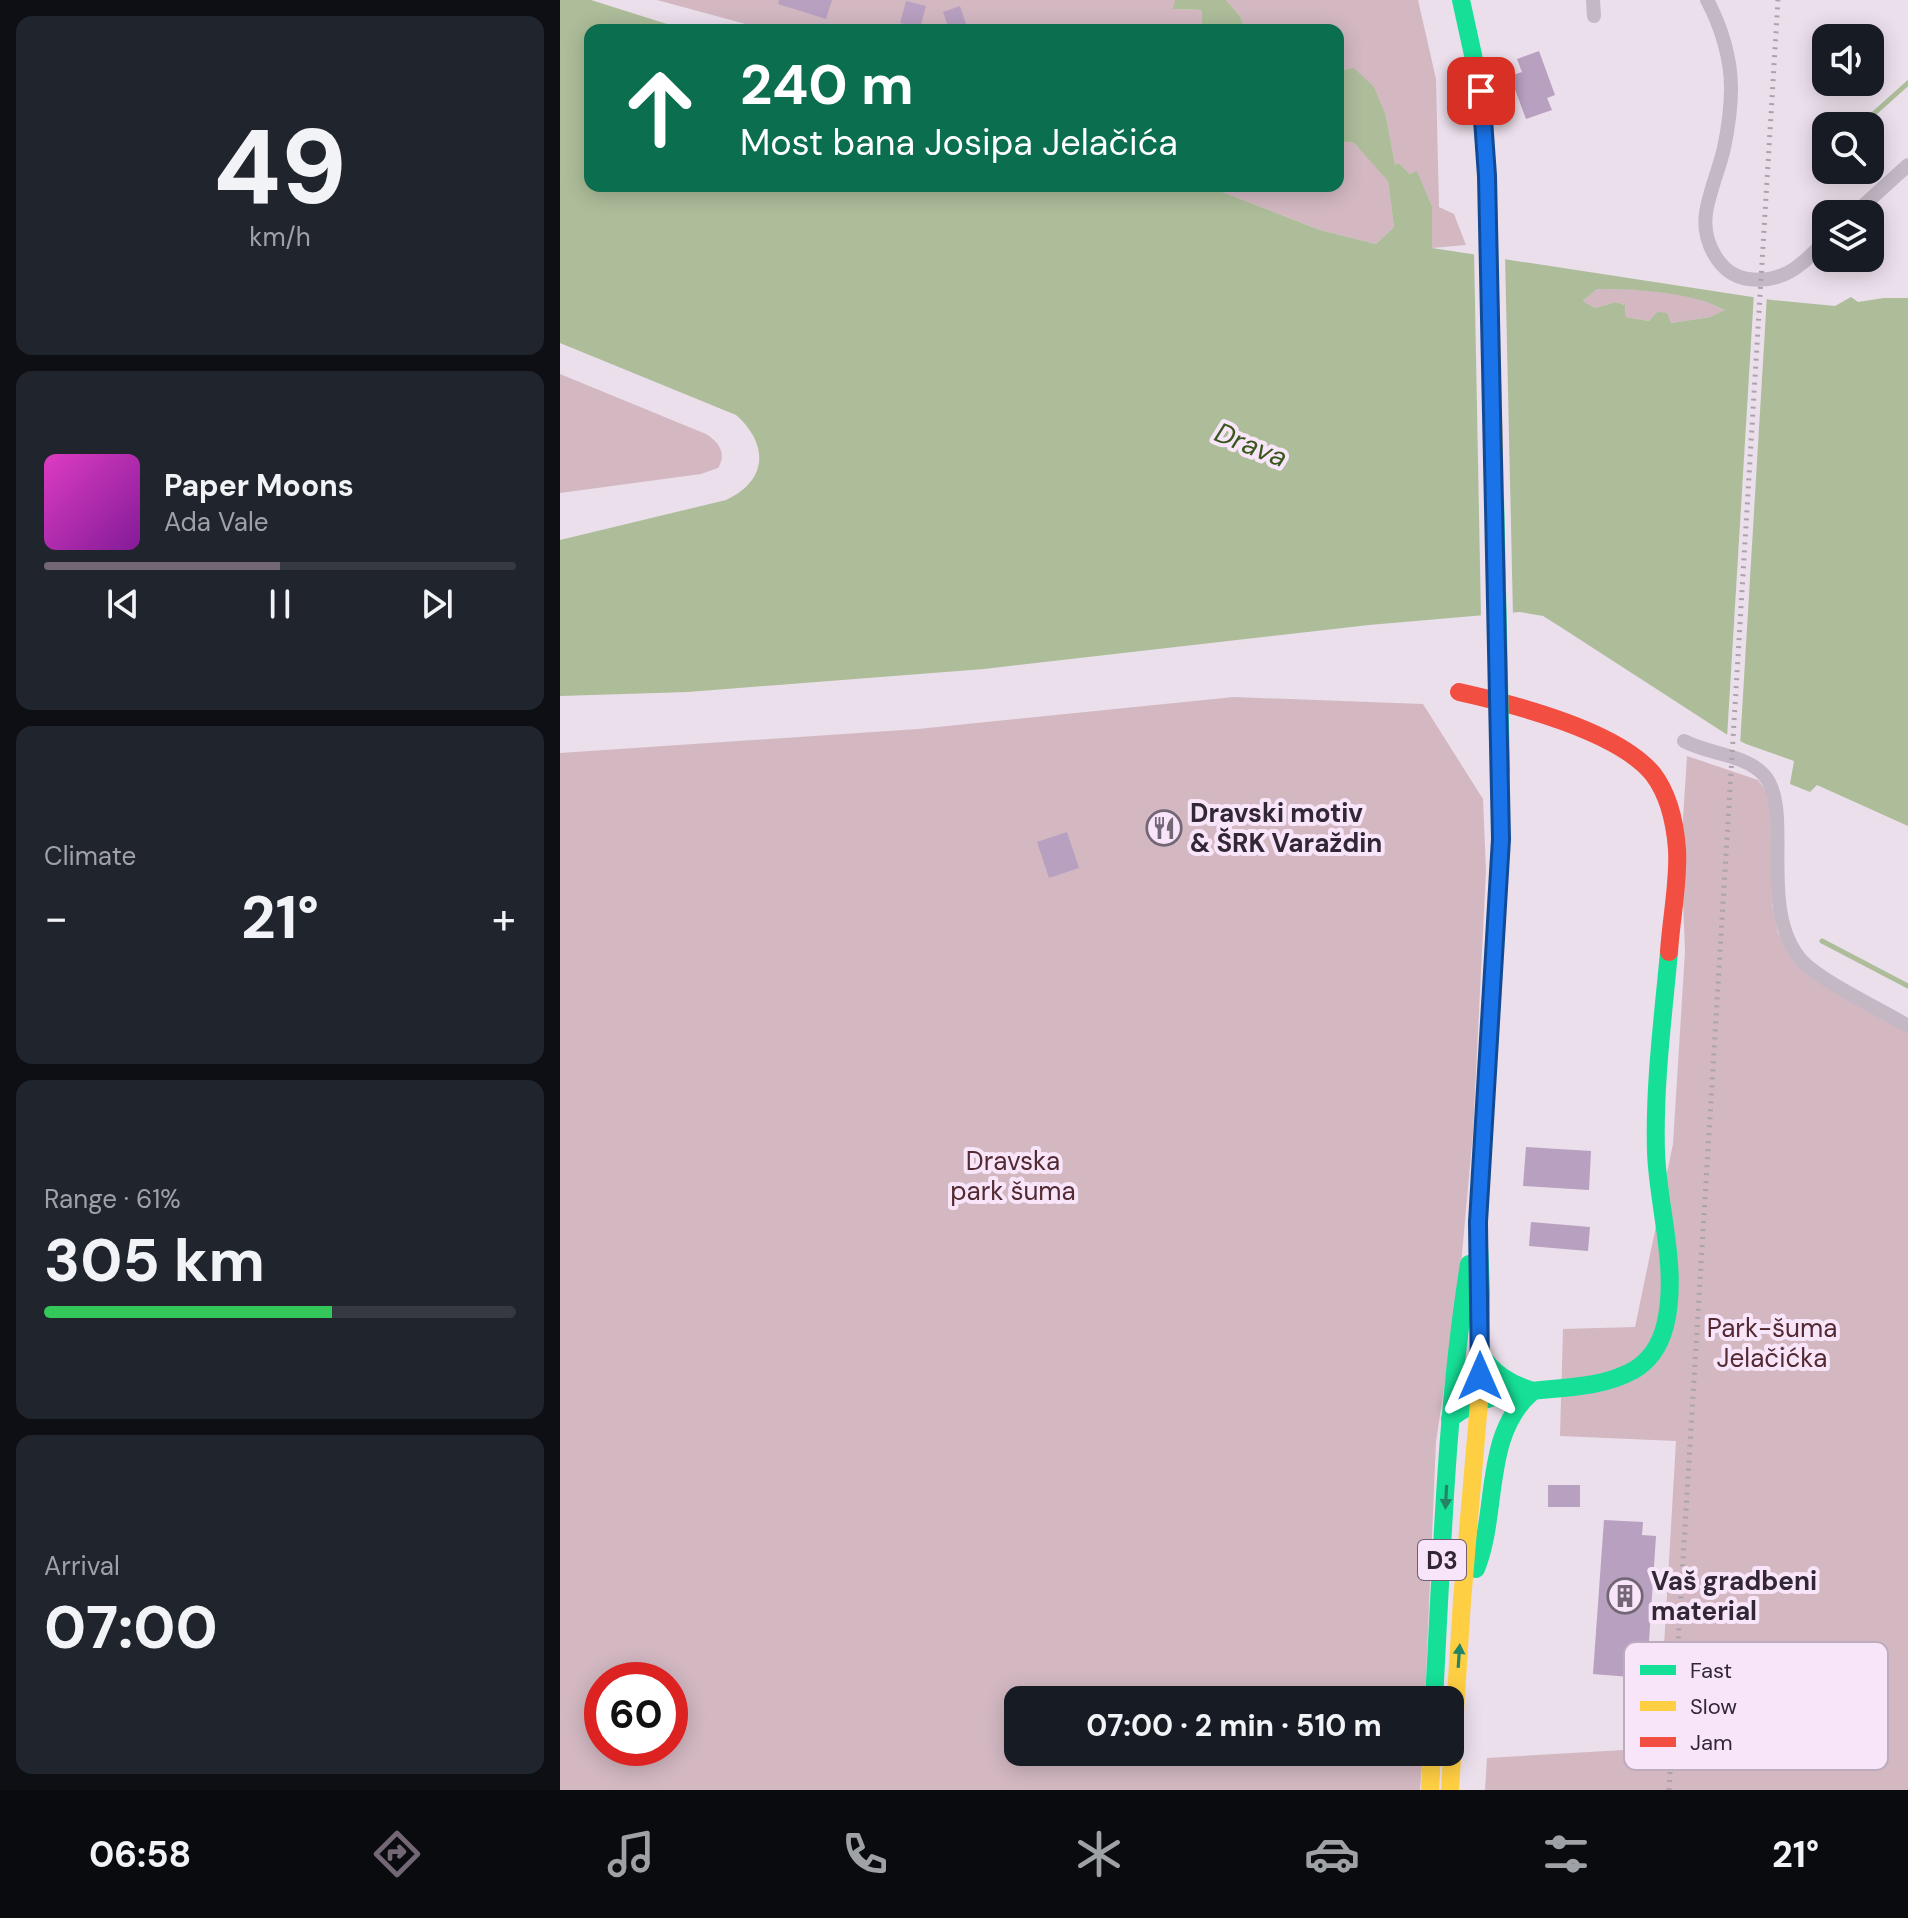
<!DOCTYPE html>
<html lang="en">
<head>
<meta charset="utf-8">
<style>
  body { margin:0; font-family:"DM Sans",sans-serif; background:#20242c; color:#f1f3f6; height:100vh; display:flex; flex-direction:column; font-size:30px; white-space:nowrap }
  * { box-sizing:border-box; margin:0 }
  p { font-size:26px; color:#9ea1a6 }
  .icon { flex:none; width:44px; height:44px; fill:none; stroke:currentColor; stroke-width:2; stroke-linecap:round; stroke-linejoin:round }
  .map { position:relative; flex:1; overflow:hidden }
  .panel { display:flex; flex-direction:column; gap:16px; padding:16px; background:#0d0f14; width:560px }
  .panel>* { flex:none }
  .top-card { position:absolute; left:24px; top:24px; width:760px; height:168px; border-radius:16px; box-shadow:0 4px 20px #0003; background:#0b6e4f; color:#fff; overflow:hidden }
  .fabs { position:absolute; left:1252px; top:24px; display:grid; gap:16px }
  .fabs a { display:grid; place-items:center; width:72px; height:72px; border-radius:16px; background:#171b24; box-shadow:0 4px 20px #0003; font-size:40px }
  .speed { position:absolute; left:24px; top:1662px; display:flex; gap:16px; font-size:40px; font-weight:700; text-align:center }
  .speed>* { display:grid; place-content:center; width:104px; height:104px; border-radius:50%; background:#171b24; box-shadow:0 4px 20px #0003; line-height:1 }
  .speed .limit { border:12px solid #d22; background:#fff; color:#111 }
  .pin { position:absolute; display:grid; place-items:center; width:68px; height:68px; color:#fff; margin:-34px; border-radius:16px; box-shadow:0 4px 12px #0006 }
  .me { position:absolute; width:88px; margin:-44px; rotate:0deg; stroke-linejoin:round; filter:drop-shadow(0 0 6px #0008) }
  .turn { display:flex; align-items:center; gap:28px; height:168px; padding:0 24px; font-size:36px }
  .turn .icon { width:104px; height:104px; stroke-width:2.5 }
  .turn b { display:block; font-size:56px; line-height:68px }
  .big { font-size:60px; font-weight:700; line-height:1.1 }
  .panel .widget { flex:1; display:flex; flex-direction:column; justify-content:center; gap:12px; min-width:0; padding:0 28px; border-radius:16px; background:#20242c }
  .panel .dial { align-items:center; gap:0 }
  .dial b { font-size:104px; line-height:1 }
  .song { display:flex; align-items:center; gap:24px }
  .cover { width:96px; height:96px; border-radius:12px; background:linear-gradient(135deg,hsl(310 70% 55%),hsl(290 70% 35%)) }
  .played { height:8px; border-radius:4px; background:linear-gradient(90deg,#736775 50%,#363941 50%) }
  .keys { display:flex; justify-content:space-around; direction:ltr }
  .heat { display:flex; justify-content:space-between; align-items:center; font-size:44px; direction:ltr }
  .charge { height:12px; border-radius:6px; background:linear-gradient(90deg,#34c759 61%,#363941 0) }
  .trip { position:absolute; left:444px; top:1686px; width:460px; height:80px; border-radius:16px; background:#171b24; box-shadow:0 4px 20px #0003; font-weight:700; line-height:80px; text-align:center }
  .tabs { display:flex; height:128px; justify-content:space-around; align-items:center; background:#090b0e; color:#9ea1a6 }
  .tabs .icon { width:56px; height:56px }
  .tabs .on { color:#736775 }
  .tabs b { font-size:36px; color:#f1f3f6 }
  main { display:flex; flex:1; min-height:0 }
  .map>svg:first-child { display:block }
</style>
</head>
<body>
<main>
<section class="panel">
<div class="widget dial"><b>49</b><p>km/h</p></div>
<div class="widget">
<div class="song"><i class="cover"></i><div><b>Paper Moons</b><p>Ada Vale</p></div></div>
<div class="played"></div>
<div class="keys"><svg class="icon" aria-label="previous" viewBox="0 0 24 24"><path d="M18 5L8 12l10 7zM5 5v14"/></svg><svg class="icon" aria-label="pause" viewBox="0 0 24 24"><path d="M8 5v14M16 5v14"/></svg><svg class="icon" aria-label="next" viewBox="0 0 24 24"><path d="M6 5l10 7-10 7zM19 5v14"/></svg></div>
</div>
<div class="widget"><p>Climate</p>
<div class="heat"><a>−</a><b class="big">21°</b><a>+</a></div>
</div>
<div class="widget"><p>Range · 61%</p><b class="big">305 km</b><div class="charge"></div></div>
<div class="widget"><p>Arrival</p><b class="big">07:00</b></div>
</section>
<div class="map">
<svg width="1348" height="1790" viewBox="0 0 1348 1790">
  <rect width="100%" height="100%" fill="#ebdfeb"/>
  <g fill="#d3b8c2" fill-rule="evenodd">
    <path d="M 97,0 L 615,0 L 614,9 L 643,10 L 642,30 L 208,30 Z"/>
    <path d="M 666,0 L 858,0 L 876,79 L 879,207 L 894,214 L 906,245 L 872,248 L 872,206 L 857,172 L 850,174 L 839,163 L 835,166 L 826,116 L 778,63 L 778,30 L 685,30 L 680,16 Z"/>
    <path d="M 778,141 L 794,143 L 828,180 L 834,227 L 816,244 L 760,230 L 647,186 L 778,186 Z"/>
    <path d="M 1037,289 C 1070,289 1113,290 1143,300 C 1151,303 1158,308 1166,310 L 1150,317 L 1111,323 L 1097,312 L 1089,321 L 1066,317 L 1065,305 L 1055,302 L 1035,308 L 1023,301 Z"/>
    <path d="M 0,374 L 146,434 C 159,442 167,454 158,468 L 141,474 L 0,493 Z"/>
    <path d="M 674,697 L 863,704 L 923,799 L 926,871 L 913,1133 L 899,1287 L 876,1442 L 865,1700 L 458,1700 L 458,1752 L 863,1752 L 860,1790 L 0,1790 L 0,753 L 358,729 ZM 42,1680 L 110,1680 L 110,1748 L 42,1748 Z"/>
    <path d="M 1127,756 L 1198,780 L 1210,796 L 1212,905 L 1218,933 L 1229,952 L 1348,1032 L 1348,1790 L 925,1790 L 927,1758 L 1098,1748 L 1116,1441 L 1000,1436 L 1003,1329 L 1075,1327 L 1113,1144 L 1125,951 L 1121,850 Z"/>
  </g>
  <g fill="#adbd9a" fill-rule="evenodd">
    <path d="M 0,0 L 31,0 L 126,30 L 30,30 L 30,186 L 647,186 L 760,230 L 816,244 L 834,227 L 828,181 L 794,143 L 778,141 L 778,63 L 784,70 L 794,68 L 814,87 L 826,116 L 835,165 L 839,163 L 850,174 L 857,171 L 872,206 L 872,248 L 1212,300 L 1275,306 L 1291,297 L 1298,302 L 1324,298 L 1348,298 L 1348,826 L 1257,785 L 1250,792 L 1230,784 L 1234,761 L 1186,744 L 1166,734 L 999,626 L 983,616 L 960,612 L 809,625 L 424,669 L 128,692 L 0,696 L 0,540 L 166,500 C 208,481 209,444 176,415 L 0,343 ZM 1037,289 C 1072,289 1108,291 1141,300 C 1149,302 1157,307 1165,310 L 1150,317 L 1111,323 L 1107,313 L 1097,312 L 1089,321 L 1066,317 L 1065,305 L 1055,302 L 1035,308 L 1023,301 Z"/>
    <path d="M 615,0 L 666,0 L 680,16 L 685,30 L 642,30 L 642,10 L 613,9 Z"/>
  </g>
  <g fill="#ebdfeb">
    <path d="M 914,250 L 945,255 L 953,616 L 921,619 Z"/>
    <path d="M 1194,293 L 1207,295 L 1180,745 L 1167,738 Z"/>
  </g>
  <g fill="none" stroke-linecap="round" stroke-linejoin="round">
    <g stroke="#adbd9a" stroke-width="5">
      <path d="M 1300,126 L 1348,83"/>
      <path d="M 1262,941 L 1348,986"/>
    </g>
  </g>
  <g fill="#b8a0c0">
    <path d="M 219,0 L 272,0 L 266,19 L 218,4 Z"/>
    <path d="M 346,1 L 366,6 L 360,28 L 340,23 Z"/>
    <path d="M 400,6 L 406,24 L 389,29 L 383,12 Z"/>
    <path d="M 979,51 L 995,95 L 987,98 L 992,110 L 966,119 L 950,76 L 962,72 L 957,59 Z"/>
    <path d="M 507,832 L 519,868 L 489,878 L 477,842 Z"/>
    <path d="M 966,1147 L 1031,1151 L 1029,1190 L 963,1186 Z"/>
    <path d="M 971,1222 L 1030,1227 L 1028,1251 L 969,1246 Z"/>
    <rect x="988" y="1485" width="32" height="22"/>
    <path d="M 1044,1520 L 1083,1522 L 1082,1535 L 1096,1536 L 1088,1656 L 1071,1655 L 1070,1677 L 1033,1674 Z"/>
  </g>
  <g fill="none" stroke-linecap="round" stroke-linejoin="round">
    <g stroke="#c3b8c4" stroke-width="14">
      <path d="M 1033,0 L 1034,16"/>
      <path d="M 1147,0 C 1161,26 1171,58 1171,88 C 1171,108 1168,129 1164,148 C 1159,170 1149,192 1146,213 C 1142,241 1159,275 1188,279 C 1224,284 1243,264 1266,240"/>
      <path d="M 1294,214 L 1348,165"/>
      <path d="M 1124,741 C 1148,754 1184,754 1203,774 C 1236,807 1195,911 1243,962 C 1264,983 1320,1009 1348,1026"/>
    </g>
    <g stroke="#16e098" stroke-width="18">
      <path d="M 901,0 L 920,87 L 927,176"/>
      <path d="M 920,1353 C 933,1374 950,1384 973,1391"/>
      <path d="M 920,1391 L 921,1292 L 918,1222 L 937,908"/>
      <path d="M 890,1419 C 942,1375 1017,1402 1074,1370 C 1091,1360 1100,1345 1105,1326 C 1119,1270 1098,1208 1096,1152 C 1094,1085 1103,1018 1109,952"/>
      <path d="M 916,1569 C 939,1512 922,1434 973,1391"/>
      <path d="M 874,1700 C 882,1554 886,1408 909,1264"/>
    </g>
    <g stroke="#ffcf43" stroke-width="18">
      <path d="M 937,908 L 941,839 L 941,771"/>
      <path d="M 870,1790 L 872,1752"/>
      <path d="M 890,1790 L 902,1601 L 920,1391"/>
    </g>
    <path stroke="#f24e42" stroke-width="18" d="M 899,692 C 953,704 1058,731 1093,774 C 1109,795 1115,823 1117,849 C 1119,882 1111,919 1109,952"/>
    <path stroke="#aba3ac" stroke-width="5" stroke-dasharray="2 6" stroke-linecap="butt" d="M 1109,1790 L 1218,0"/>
    <path stroke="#16e098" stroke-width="18" d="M 935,496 L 941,771"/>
    <path stroke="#ffcf43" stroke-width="18" d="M 927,176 L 935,496"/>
  </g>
  <defs><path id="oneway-solid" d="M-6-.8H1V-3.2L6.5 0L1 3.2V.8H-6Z" transform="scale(2)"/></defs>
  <g fill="#248466">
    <use href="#oneway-solid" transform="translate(886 1497) rotate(93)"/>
    <use href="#oneway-solid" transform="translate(899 1656) rotate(-86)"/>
  </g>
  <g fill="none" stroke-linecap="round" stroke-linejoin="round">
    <defs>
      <path id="route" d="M 920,1376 L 918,1222 L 941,839 L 927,176 L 921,91"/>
    </defs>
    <use href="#route" stroke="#114b97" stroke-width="20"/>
    <use href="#route" stroke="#1a73e8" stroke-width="14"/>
  </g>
  <defs>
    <symbol id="restaurant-ring" viewBox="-11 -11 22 22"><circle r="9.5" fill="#f9e5f9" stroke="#736775" stroke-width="1.5"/><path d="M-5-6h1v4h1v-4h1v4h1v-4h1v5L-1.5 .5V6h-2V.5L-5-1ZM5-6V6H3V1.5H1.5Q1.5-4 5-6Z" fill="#736775"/></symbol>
    <symbol id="building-ring" viewBox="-11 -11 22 22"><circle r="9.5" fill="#f9e5f9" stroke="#736775" stroke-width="1.5"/><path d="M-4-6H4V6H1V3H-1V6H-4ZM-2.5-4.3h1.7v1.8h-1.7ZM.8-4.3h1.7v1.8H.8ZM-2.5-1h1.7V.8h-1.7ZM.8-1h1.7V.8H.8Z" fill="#736775"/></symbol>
  </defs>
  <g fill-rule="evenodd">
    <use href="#restaurant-ring" x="584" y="808" width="40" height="40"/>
    <use href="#building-ring" x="1045" y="1576" width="40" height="40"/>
  </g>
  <g text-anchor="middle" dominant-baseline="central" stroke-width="8" stroke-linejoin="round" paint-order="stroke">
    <rect fill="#f9e5f9" stroke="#6e6070" stroke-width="2" x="858" y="1540" width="48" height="40" rx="6"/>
    <g font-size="24" font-weight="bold" fill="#322735">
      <text x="882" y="1560">D3</text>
    </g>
    <g font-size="26" font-weight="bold" fill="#322735" stroke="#f9e5f9" text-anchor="start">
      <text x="630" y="813">Dravski motiv<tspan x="630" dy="30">&amp; ŠRK Varaždin</tspan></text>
      <text x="1091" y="1581">Vaš gradbeni<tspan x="1091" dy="30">material</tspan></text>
    </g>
    <g font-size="26" fill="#532a31" stroke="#f9e5f9">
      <text x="453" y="1161">Dravska<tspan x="453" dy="30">park šuma</tspan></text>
      <text x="1212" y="1328">Park-šuma<tspan x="1212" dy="30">Jelačićka</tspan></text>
    </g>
    <g font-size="28" font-style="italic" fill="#38571c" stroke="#f9e5f9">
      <text transform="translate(691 445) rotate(22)">Drava</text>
    </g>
  </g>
  <rect x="1064" y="1642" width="264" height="128" rx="12" fill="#f9e5f9" stroke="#bdacbe" stroke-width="2"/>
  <rect x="1080" y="1665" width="36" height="10" fill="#16e098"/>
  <rect x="1080" y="1701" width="36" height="10" fill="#ffcf43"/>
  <rect x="1080" y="1737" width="36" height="10" fill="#f24e42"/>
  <g font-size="22" fill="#322735">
    <text x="1130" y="1678">Fast</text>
    <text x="1130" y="1714">Slow</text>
    <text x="1130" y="1750">Jam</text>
  </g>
</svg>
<div class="fabs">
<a><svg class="icon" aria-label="sound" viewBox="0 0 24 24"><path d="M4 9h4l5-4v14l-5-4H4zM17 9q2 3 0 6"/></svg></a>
<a><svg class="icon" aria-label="search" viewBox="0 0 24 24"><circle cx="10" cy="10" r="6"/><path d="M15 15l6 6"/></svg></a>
<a><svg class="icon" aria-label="layers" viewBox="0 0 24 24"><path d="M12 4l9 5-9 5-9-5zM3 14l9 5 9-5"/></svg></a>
</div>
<div class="speed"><div class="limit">60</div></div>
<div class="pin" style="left:921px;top:91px;background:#d93025"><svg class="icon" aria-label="arrive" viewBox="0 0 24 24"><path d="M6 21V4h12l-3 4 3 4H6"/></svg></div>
<svg class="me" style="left:920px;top:1376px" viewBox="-20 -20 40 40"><path d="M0-17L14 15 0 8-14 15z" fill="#1a73e8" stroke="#fff" stroke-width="4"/></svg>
<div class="trip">07:00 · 2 min · 510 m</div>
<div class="top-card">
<div class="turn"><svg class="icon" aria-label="ahead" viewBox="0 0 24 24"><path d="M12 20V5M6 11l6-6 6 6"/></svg><div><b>240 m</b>Most bana Josipa Jelačića</div></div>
</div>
</div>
</main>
<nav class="tabs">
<b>06:58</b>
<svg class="icon on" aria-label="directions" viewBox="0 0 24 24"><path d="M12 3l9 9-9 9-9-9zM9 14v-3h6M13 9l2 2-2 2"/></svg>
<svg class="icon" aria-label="music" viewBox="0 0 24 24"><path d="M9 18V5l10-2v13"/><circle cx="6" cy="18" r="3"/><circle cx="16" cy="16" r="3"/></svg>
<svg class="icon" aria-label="phone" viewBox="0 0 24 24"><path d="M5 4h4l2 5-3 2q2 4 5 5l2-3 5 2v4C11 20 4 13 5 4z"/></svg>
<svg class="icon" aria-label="climate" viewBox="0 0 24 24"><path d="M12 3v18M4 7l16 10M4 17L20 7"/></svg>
<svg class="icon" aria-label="car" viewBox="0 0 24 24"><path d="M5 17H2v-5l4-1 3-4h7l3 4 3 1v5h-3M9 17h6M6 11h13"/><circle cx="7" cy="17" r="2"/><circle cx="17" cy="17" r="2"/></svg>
<svg class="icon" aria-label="filters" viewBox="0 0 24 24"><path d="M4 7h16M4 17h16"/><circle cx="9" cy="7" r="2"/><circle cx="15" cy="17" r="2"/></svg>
<b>21°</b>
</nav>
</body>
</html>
